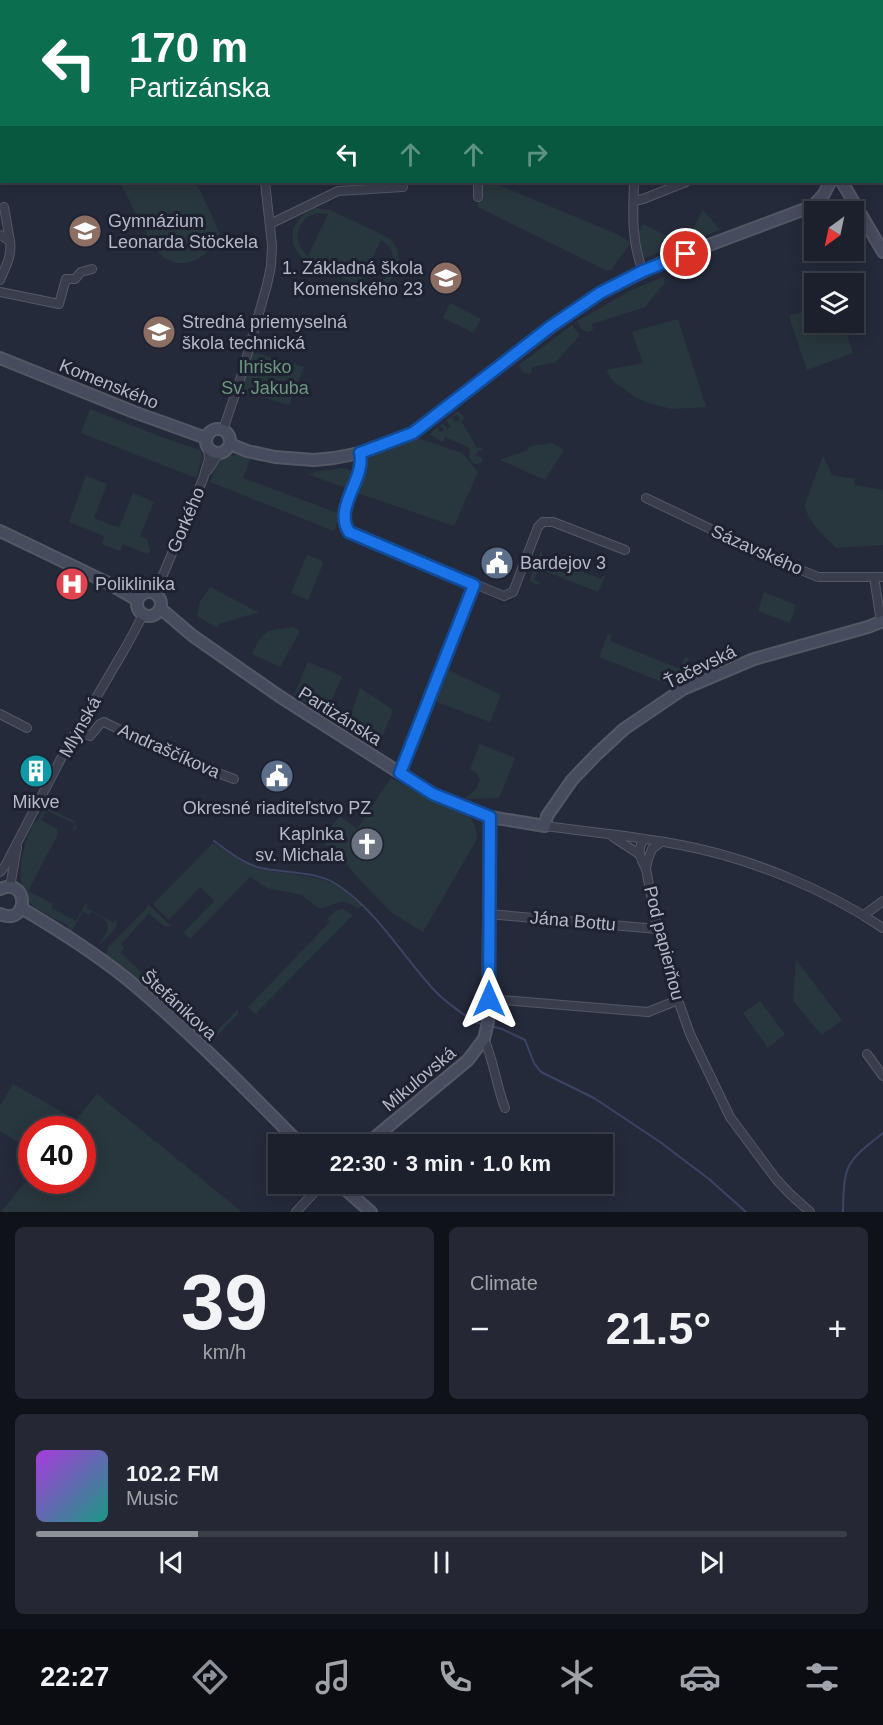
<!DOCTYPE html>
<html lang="en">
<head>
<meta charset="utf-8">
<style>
  body { margin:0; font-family:Arial,sans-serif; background:#252834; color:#f1f3f6; height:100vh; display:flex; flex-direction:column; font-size:22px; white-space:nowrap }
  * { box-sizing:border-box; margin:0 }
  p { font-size:20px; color:#a0a3a9 }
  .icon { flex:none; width:33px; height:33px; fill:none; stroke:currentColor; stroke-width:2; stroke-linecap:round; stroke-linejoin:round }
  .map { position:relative; height:1212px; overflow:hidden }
  .drawer { display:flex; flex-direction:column; gap:15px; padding:15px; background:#0f1218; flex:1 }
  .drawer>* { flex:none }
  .guide { position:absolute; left:0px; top:0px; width:884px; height:183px; box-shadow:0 3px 15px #0003,0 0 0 2px #3a3e48; background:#0b6e4f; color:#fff; overflow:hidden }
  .needle { width:39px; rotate:213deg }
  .controls { position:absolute; left:804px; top:201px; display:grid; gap:12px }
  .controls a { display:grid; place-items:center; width:60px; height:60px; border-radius:0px; background:#1c202c; box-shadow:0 3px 15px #0003,0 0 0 2px #3a3e48; font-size:30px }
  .speed { position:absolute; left:18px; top:1116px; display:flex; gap:12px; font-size:30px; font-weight:700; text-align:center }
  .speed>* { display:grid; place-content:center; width:78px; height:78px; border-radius:50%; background:#1c202c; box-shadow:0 3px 15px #0003,0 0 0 2px #3a3e48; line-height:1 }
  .speed .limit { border:9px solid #d22; background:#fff; color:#111 }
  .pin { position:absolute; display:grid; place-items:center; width:51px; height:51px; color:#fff; margin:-26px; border:3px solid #fff; border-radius:50%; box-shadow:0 2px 6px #0007 }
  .me { position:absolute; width:66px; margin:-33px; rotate:0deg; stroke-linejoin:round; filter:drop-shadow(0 0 4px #0008) }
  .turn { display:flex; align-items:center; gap:21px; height:126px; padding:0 30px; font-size:27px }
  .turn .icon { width:78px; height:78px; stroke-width:2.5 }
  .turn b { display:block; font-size:42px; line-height:51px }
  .lanes { display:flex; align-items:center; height:57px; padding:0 30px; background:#0003; justify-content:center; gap:30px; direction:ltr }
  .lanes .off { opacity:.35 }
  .big { font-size:45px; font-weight:800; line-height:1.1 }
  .drawer .widget { flex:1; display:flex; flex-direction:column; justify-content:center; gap:9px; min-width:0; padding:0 21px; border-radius:9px; background:#252834 }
  .drawer .dial { align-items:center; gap:0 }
  .dial b { font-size:78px; line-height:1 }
  .song { display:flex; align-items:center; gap:18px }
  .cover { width:72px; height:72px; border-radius:9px; background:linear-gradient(135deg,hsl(280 70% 55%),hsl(170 70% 35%)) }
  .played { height:6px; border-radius:3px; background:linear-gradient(90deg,#8c9099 20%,#3a3e48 20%) }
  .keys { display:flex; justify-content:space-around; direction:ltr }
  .heat { display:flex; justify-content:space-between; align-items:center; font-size:33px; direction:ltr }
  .drawer .tiles { flex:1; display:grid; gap:15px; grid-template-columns:1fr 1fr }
  .widget:last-child { grid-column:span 2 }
  .trip { position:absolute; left:268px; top:1134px; width:345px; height:60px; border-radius:0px; background:#1c202c; box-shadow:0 3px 15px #0003,0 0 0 2px #3a3e48; font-weight:800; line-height:60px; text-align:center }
  .menu { display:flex; height:96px; justify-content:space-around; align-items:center; background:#0b0d12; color:#a0a3a9 }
  .menu .icon { width:42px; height:42px }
  .menu .selected { color:#8c9099 }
  .menu b { font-size:27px; color:#f1f3f6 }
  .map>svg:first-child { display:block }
</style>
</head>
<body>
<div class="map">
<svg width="883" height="1212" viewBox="0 0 883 1212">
  <rect width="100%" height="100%" fill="#252a3b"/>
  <g fill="#28373d" fill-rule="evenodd">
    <path d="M 120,182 L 196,182 L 223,240 L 212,246 L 205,254 L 196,260 L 186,263 L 176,263 L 164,258 L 153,247 Z"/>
    <path d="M 478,182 L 491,182 L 612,232 L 631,242 L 611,270 L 607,271 L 478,207 Z"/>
    <path d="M 315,208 L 330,210 L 383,235 L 392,241 L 397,250 L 399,260 L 397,270 L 392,279 L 379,288 L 363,288 L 302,258 L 293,245 L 293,229 L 301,216 ZM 319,213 L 328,214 L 308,256 C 290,241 297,216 319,213 ZM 381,240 C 407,256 390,291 361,281 Z"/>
    <path d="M 703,210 L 720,230 L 686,242 Z"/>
    <path d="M 643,224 L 665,235 L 666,249 L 643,259 L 636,235 Z"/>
    <path d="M 663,277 L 665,282 L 645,307 L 592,324 L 593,330 L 588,332 L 582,329 L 577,321 L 632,290 Z"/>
    <path d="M 450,303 L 481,319 L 474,333 L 443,318 Z"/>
    <path d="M 814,308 L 814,322 L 843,323 L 853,353 L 807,370 L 789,316 Z"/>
    <path d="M 678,319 L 706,407 L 672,409 L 648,403 L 637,398 L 614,382 L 606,370 L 643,363 L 632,332 Z"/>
    <path d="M 572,325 L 579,334 L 579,336 L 556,362 L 532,367 L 532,371 L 530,374 L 524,373 L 519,365 Z"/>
    <path d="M 248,351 L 304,367 L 289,405 L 236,390 Z"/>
    <path d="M 90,409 L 167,439 L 200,450 L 203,457 L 196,478 L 81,433 Z"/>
    <path d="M 458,411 L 465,418 L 461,421 L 477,448 L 481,447 L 483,451 L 478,451 L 476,456 L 482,457 L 481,463 L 474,464 L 469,457 L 470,448 L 445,437 L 443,442 L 430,435 L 437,427 L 440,432 L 444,430 L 440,425 L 443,423 L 447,429 L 451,427 L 446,420 L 452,416 L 455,422 L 460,420 L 457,415 L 454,417 L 453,415 Z"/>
    <path d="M 413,433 L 421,439 L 462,453 L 478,472 L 454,526 L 352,491 L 360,453 Z"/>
    <path d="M 552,443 L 564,450 L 545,480 L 500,460 L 528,450 L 527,448 L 538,444 L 539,445 Z"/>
    <path d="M 236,455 L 250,459 L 243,478 L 340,514 L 334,531 L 210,482 L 215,469 L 223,457 Z"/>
    <path d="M 823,456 L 832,475 L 855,479 L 855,485 L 883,490 L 883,545 L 836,548 C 825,536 806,521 805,504 Z"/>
    <path d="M 346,468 L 350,470 L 352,474 L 346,488 L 310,475 L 308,473 L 313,474 L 313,472 Z"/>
    <path d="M 86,476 L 107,484 L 94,518 L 119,528 L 133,493 L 154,502 L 140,536 L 147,539 L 150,551 L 148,554 L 123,544 L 120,551 L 102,544 L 104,536 L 69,522 Z"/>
    <path d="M 541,551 L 542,556 L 601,579 L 603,576 L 605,576 L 598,592 L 539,569 L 534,580 L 540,582 L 539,585 L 529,581 Z"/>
    <path d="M 307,555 L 322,561 L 323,564 L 308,600 L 291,593 Z"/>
    <path d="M 210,587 L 260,613 C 245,614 234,621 220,623 L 217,628 L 197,616 L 200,602 Z"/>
    <path d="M 764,592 L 796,605 L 790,623 L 758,611 Z"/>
    <path d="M 293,627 L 300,631 L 280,667 L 252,654 C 264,628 266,631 293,627 Z"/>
    <path d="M 608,634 L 611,635 L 610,641 L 680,669 L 685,657 L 689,658 L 682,676 L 667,684 L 599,657 Z"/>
    <path d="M 308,662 L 342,676 L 325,715 L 294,695 Z"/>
    <path d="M 442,667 L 501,695 L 490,722 L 429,699 Z"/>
    <path d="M 360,688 L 393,710 L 377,749 L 346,728 Z"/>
    <path d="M 480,744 L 515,758 L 499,798 L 465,799 L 477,788 L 480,780 L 477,773 L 470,769 Z"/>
    <path d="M 391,778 L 425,797 L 466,814 C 475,820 476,829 477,839 L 423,932 L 392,913 L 360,880 L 344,861 L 323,842 L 323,837 L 340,816 L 357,829 Z"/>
    <path d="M 44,809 L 50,809 L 74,821 L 77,828 L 74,831 L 73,829 L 75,824 L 46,810 L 41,820 L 57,829 L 58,834 L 28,891 L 53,904 L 51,908 L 76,921 L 86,903 L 88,905 L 86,908 L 114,923 L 116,919 C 119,930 106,938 98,946 C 111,927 114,922 91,912 L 89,915 L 83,911 L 71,932 L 67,928 L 68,926 C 58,919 36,911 29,901 C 13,877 23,844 35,821 L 37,822 Z"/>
    <path d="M 213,843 C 227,852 241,864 258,868 C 282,875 308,873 332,883 C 343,888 352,897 362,906 L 358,909 C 341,895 337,906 320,908 L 314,905 L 302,895 L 267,888 L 250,877 L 190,939 L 183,933 L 214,901 L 213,899 L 200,887 L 169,920 L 153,904 Z"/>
    <path d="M 148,904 L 171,926 L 165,927 L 149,913 L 121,944 L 124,948 L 121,953 L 166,996 L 170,993 L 171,995 L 169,998 L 189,1018 L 194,1015 L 192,1021 L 205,1033 L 210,1029 L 215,1033 L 238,1009 L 238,1014 L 214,1039 L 203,1039 L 159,997 L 106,956 L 108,947 L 146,909 Z"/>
    <path d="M 343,909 L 353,915 L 255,1014 L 248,1007 L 330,922 L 327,919 C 332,914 336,909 343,909 Z"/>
    <path d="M 796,960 L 842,1020 L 822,1035 L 793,1001 Z"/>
    <path d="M 760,1001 L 785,1034 L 768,1048 L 743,1013 Z"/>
    <path d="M 13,1084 L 76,1120 L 97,1094 L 242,1212 L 1,1212 L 31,1175 L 32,1180 L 82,1180 L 82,1130 L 32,1130 L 31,1150 L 0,1131 L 0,1106 Z"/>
  </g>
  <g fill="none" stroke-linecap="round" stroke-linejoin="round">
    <g stroke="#3c4463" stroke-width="2">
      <path d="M 214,841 C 228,851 243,864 261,868 C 284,873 316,871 336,884 C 377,910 402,956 435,991 C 446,1003 461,1012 474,1022 L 481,1024"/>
      <path d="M 494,1027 L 502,1029 L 525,1040 L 534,1063 L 541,1072 L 594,1098 L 660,1142 L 709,1179 L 746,1212"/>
      <path d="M 843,1212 C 844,1164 845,1163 883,1133"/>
    </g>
    <defs>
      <g id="street">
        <path d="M 130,0 L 132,2"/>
        <path d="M 307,0 L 308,2"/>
        <path d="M 447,0 L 448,2"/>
        <path d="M 575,0 L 576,2"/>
        <path d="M 101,2 L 102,0"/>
        <path d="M 280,2 L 282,0"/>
        <path d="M 478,182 L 478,197"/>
        <path d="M 634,182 C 633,212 631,242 643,271"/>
        <path d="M 634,201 L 643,199 L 686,182"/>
        <path d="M 4,207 L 10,241"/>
        <path d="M 270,224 L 338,191 L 403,187"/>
        <path d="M 0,235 L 10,241 C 12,256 6,266 0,280"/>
        <path d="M 0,292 L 59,304 L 66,279 L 75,279 L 81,272 L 92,269"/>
        <path d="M 223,430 L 241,377 L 267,285 L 271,266 L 272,245 L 265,182"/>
        <path d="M 360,453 C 366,480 334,506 349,532 L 504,596 L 513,592 L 538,527 L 543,522 L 553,522 L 625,550"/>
        <path d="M 208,470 L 219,453"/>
        <path d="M 646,498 L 767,556 L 818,577 L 883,577"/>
        <path d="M 874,577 L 881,622"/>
        <path d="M 155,594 L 203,479 L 209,459 L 208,449"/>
        <path d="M 0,714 L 27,728"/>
        <path d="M 77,730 L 90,736 L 100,724 L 104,722 L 180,759 L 234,779"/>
        <path d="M 400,773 L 474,585"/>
        <path d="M 545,826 C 590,832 636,836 681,845 C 750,858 825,889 883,928"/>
        <path d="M 613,837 L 639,854"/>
        <path d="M 643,840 C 637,851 640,858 646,869"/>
        <path d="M 661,842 L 652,849 L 648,859 L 646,869 L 656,922 L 668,972 L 690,1034 L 730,1117 L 776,1179 L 789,1193 L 810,1212"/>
        <path d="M 0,872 L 5,866 L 66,749 L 127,645 L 143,615"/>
        <path d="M 10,887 L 17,847"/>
        <path d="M 489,914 L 657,929"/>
        <path d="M 864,915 L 883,901"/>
        <path d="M 489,999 L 648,1012 L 678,1000"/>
        <path d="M 484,1039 C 494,1061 496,1085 505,1108"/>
        <path d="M 867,1054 L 883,1076"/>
        <path d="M 296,1212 L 322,1184"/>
      </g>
      <g id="secondary">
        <path d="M 733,0 L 734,2"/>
        <path d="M 882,89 L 883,88"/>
        <path d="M 842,182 L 883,252"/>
        <path d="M 813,206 L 843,212"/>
        <path d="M 0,358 L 134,412 L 206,438"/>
        <circle cx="218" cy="441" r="12"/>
        <path d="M 230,444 L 247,451 L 275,457 L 314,460 L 334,458 L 360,453 L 413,433 L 551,327 L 600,293 L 661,263 L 813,206 L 824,194 L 830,182"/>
        <path d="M 0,531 L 106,582 L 137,600"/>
        <circle cx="149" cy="604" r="12"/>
        <path d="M 160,608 L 193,636 L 279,696 L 433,794 L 490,817 L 545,826 L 547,816 L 572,780 L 597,754 L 624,729 L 683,689 L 754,659 L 868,627 L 883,621"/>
        <path d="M 0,889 C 29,876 30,927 0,914"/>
        <path d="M 21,908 C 62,932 103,958 139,989 C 195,1037 248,1091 300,1144"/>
        <path d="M 367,1144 L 468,1060 L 484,1039 L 488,1022 L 490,817"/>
        <path d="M 339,1184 L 371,1212"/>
      </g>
    </defs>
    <use href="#street" stroke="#545866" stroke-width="10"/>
    <use href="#secondary" stroke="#545866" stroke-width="14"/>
    <use href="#street" stroke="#393d4c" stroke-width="8"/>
    <use href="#secondary" stroke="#474b5e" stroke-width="10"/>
  </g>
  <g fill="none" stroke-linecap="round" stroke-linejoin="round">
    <defs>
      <path id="route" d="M 489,999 L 490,817 L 433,794 L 400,773 L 474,585 L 349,532 C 333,507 366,479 360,453 L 413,433 L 550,327 L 600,293 L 643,271 L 686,254"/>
    </defs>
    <use href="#route" stroke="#114b97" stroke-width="15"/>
    <use href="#route" stroke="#1a73e8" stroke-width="10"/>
  </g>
  <defs>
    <symbol id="school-disc" viewBox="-11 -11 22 22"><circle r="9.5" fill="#8d6e63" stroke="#1e2230"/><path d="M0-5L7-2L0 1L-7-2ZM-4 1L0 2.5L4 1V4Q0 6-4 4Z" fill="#fff"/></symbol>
    <symbol id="civic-disc" viewBox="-11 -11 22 22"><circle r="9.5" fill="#5c6f8a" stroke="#1e2230"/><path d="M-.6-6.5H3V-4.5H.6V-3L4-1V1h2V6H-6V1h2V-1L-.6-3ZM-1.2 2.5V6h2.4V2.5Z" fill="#fff"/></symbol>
    <symbol id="hospital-disc" viewBox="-11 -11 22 22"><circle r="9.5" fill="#e0444e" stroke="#1e2230"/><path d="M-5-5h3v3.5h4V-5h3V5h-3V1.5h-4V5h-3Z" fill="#fff"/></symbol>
    <symbol id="building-disc" viewBox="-11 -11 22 22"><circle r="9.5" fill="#0f9aa8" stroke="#1e2230"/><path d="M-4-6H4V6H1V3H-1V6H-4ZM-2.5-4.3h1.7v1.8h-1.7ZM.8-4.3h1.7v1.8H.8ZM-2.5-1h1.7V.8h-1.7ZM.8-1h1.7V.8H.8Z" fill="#fff"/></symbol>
    <symbol id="church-disc" viewBox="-11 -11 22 22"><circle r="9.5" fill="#6b7280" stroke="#1e2230"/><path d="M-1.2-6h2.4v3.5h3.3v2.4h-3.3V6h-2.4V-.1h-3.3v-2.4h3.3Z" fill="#fff"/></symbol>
  </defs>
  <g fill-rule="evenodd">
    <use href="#school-disc" x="66" y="212" width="38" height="38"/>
    <use href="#school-disc" x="427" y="259" width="38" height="38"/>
    <use href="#school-disc" x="140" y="313" width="38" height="38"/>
    <use href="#civic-disc" x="478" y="544" width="38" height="38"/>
    <use href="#hospital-disc" x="53" y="565" width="38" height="38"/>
    <use href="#building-disc" x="17" y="752" width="38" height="38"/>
    <use href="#civic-disc" x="258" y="757" width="38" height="38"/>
    <use href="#church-disc" x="348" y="825" width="38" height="38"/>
  </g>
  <g text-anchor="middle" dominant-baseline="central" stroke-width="6" stroke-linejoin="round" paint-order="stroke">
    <g font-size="18" fill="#b5b8c7" stroke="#1e2230" text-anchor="start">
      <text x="108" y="221">Gymnázium<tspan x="108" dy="21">Leonarda Stöckela</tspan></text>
      <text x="423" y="268" text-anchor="end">1. Základná škola<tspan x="423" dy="21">Komenského 23</tspan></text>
      <text x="182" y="322">Stredná priemyselná<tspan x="182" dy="21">škola technická</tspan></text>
      <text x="520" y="563">Bardejov 3</text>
      <text x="95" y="584">Poliklinika</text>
      <text x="36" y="802" text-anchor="middle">Mikve</text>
      <text x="277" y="808" text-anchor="middle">Okresné riaditeľstvo PZ</text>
      <text x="344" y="834" text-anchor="end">Kaplnka<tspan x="344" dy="21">sv. Michala</tspan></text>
    </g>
    <g font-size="18" fill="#6d967f" stroke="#1e2230">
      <text x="265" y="367">Ihrisko<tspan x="265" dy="21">Sv. Jakuba</tspan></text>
    </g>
    <g font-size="18" fill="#b5b8c7" stroke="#1e2230">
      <text transform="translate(109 384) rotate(22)">Komenského</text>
      <text transform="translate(186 520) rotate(-67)">Gorkého</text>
      <text transform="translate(757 550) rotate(24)">Sázavského</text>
      <text transform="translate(700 667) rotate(-26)">Ťačevská</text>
      <text transform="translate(340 716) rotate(32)">Partizánska</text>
      <text transform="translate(80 727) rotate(-61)">Mlynská</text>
      <text transform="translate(169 751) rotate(24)">Andraščíkova</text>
      <text transform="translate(573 921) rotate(5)">Jána Bottu</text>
      <text transform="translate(664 943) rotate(76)">Pod papierňou</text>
      <text transform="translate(179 1005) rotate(42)">Štefánikova</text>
      <text transform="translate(419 1079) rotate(-40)">Mikulovská</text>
    </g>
  </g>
</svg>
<div class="controls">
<a><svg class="needle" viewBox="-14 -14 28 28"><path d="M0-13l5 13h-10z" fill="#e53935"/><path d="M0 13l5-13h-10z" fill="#a0a3a9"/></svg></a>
<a><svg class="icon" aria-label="layers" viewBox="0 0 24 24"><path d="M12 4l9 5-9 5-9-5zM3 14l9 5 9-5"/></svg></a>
</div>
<div class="speed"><div class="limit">40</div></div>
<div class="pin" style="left:686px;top:254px;background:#d93025"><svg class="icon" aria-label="arrive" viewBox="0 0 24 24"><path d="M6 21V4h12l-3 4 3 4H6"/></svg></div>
<svg class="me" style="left:489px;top:999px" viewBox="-20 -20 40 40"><path d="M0-17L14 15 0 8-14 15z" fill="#1a73e8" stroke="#fff" stroke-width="4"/></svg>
<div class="trip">22:30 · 3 min · 1.0 km</div>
<div class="guide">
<div class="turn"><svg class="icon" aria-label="left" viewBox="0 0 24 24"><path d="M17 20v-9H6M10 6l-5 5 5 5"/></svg><div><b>170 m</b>Partizánska</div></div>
<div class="lanes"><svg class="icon" aria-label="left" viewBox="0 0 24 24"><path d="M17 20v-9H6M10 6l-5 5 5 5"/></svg><svg class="icon off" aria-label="ahead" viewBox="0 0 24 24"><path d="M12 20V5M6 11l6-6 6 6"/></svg><svg class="icon off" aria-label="ahead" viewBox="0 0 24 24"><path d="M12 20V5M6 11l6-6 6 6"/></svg><svg class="icon off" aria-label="right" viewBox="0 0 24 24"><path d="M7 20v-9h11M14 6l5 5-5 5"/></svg></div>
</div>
</div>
<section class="drawer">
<div class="tiles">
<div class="widget dial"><b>39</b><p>km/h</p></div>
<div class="widget"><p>Climate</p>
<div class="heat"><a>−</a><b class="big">21.5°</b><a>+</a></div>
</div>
<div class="widget">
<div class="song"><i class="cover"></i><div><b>102.2 FM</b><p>Music</p></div></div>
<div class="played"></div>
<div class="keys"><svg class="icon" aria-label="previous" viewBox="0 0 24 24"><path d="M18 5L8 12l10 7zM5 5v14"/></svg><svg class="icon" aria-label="pause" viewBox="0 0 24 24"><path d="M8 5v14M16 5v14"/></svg><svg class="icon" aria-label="next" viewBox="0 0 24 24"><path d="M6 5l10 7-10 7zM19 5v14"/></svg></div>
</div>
</div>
</section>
<nav class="menu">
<b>22:27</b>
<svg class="icon selected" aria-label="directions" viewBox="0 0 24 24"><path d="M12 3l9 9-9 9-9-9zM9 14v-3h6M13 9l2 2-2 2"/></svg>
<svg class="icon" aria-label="music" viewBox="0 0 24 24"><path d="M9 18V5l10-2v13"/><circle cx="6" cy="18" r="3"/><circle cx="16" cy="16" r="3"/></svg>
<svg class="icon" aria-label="phone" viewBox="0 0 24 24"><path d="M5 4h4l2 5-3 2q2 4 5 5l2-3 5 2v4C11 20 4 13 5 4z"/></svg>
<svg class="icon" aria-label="climate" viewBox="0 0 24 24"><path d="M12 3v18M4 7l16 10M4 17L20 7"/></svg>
<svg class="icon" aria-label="car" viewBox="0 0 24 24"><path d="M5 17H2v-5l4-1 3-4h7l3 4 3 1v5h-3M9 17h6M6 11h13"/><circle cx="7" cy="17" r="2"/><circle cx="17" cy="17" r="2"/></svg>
<svg class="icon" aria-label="filters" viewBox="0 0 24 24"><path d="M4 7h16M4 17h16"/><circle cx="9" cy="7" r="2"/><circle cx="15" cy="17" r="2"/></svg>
</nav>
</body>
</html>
